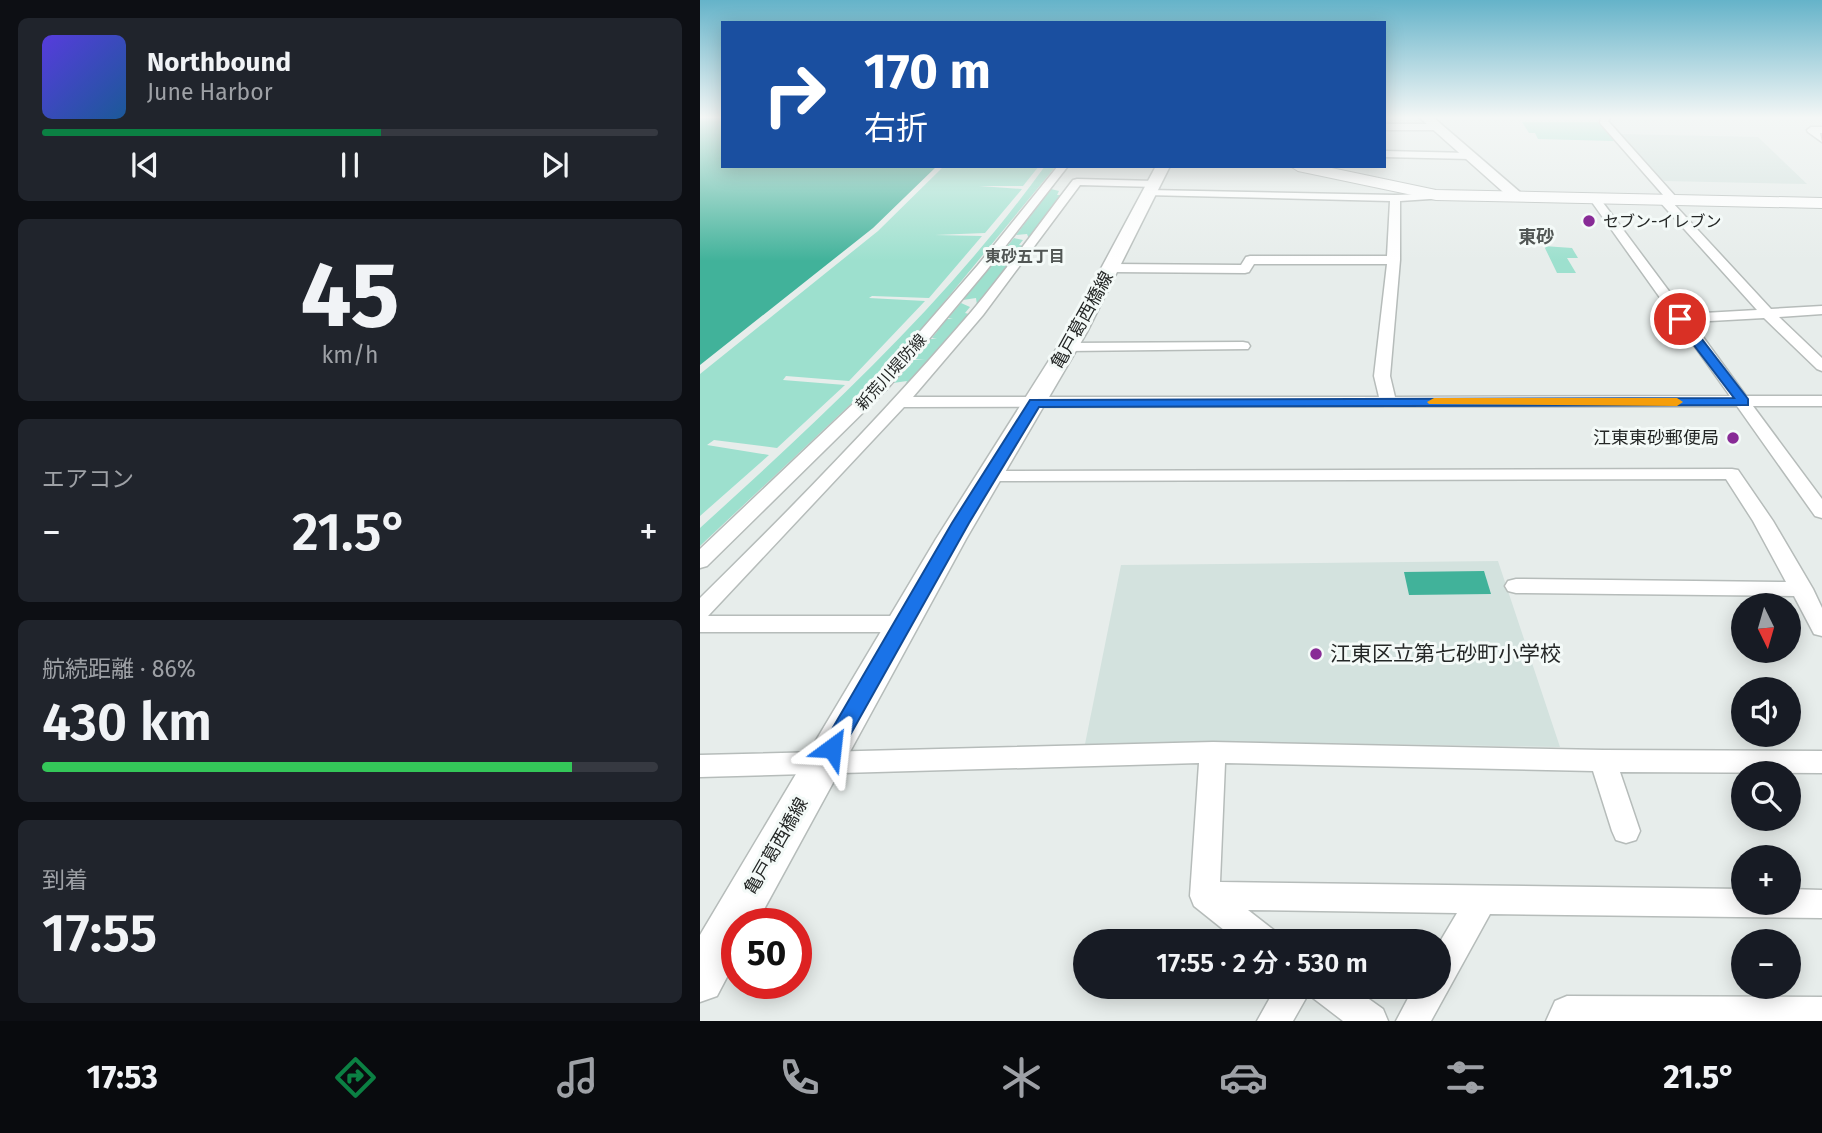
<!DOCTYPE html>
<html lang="ja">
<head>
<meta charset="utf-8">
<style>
  body { margin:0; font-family:"Fira Sans","Noto Sans JP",sans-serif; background:#20242c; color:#f1f3f6; height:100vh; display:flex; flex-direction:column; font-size:26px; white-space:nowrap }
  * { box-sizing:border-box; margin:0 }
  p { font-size:23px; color:#9ea1a6 }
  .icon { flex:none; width:38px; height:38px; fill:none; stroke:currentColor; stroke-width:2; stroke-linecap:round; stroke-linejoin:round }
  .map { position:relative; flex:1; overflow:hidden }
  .details { display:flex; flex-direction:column; gap:18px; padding:18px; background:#0d0f14; width:700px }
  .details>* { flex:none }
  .guide { position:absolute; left:21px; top:21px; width:665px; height:147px; border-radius:0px; box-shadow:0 4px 18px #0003; background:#1a4fa0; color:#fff; overflow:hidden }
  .needle { width:46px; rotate:175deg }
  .tools { position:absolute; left:1031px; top:593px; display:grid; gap:14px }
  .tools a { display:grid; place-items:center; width:70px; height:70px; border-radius:50%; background:#171b24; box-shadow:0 4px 18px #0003; font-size:35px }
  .speed { position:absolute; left:21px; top:908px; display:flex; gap:14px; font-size:35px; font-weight:700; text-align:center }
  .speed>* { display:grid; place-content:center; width:91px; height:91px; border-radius:50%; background:#171b24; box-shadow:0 4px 18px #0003; line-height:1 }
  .speed .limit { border:10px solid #d22; background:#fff; color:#111 }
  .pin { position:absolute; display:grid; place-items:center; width:60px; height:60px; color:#fff; margin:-30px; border:4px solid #fff; border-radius:50%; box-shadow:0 2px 7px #0007 }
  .me { position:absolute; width:77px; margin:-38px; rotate:30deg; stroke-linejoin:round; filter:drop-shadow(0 0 5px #0008) }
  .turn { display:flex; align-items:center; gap:24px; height:147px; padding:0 28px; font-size:32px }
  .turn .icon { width:91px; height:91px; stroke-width:2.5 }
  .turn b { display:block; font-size:49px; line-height:60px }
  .big { font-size:52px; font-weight:600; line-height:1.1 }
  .details .card { flex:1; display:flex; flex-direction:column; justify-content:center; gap:10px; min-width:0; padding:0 24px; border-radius:10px; background:#20242c }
  .details .dial { align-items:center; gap:0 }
  .dial b { font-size:91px; line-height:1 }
  .song { display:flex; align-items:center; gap:21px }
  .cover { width:84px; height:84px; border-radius:10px; background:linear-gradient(135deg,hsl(250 70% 55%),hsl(210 70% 35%)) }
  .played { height:7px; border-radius:4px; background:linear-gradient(90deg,#0b8043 55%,#363941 55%) }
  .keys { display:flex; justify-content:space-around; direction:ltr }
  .heat { display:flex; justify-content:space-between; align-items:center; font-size:38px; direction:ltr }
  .charge { height:10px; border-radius:5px; background:linear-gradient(90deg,#34c759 86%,#363941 0) }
  .trip { position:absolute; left:373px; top:929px; width:378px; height:70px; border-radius:35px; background:#171b24; box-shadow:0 4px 18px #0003; font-weight:600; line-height:70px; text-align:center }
  .tabs { display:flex; height:112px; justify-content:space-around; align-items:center; background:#090b0e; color:#9ea1a6 }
  .tabs .icon { width:49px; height:49px }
  .tabs .active { color:#0b8043 }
  .tabs b { font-size:32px; color:#f1f3f6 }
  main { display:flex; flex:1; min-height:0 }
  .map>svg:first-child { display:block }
</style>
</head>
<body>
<main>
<section class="details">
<div class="card">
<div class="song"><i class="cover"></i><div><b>Northbound</b><p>June Harbor</p></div></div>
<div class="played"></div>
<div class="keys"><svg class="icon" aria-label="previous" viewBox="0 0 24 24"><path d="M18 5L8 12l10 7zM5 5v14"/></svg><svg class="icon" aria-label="pause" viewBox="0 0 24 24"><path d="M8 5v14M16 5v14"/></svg><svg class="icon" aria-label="next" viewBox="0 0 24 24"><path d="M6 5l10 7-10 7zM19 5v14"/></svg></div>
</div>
<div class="card dial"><b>45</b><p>km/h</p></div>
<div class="card"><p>エアコン</p>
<div class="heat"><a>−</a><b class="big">21.5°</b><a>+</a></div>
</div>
<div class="card"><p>航続距離 · 86%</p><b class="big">430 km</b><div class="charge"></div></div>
<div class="card"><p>到着</p><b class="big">17:55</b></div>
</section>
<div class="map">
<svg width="1122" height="1021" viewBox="0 0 1122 1021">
  <rect width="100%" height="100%" fill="#e7edeb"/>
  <g fill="#d3e2de">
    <path d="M 920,134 L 1058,137 L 1107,184 L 964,181 Z"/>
    <path d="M 798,561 L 860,747 L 614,743 L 385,744 L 421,565 Z"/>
  </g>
  <g fill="#9de0ce">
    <path d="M 822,122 L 898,122 L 914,141 L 838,139 L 835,133 L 829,133 Z"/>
    <path d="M 244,166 L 339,166 L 323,186 L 279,186 L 322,189 L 285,233 L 235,235 L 282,236 L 229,298 L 172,296 L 169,298 L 225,301 L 149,381 L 86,376 L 83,380 L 145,385 L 77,448 L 14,440 L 7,445 L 69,455 L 0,516 L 0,374 L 178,231 Z"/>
    <path d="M 345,166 L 356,166 L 212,341 L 171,385 L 0,546 L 0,528 C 123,416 247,302 345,166 Z"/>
    <path d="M 351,189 L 359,191 L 357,195 L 361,195 L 329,239 L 327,234 L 316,235 Z"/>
    <path d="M 314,238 L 323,240 L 319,245 L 324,246 L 277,305 L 276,298 L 263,300 Z"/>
    <path d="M 844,246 L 872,248 L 878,258 L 867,258 L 876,273 L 857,273 Z"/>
    <path d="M 261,303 L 270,307 L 265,313 L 269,314 L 201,394 L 207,381 L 193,383 L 212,360 L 225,360 L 213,359 L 230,339 L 237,339 L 232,338 L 247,319 L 253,319 L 248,318 Z"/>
  </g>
  <g fill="#41b29a">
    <path d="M 0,118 L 23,118 L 23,166 L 237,166 L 173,228 L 0,365 Z"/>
    <path d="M 784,571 L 791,594 L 709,595 L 704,572 Z"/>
  </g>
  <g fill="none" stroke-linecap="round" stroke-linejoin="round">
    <defs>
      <g id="street">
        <path d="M 901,118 L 910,118 L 908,121 L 976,197 L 976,201 L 972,202 L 1071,309 L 1122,306 L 1122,314 L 1079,317 L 1122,358 L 1122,371 L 1117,369 L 1064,318 L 992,322 L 1046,396 L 1122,396 L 1122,406 L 1053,406 L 1122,499 L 1122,518 L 1115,516 L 1037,406 L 204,407 L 8,616 L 203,616 L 211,618 L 214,624 L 211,630 L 203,632 L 0,632 L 0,598 C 94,506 186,411 272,311 C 307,269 340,223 373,180 L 377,179 L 455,181 L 460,184 L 455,187 L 380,185 L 283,315 L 213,397 L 679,397 L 674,376 L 687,264 L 554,264 L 549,272 L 545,273 L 412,272 L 406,268 L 412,264 L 541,265 L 546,257 L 550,256 L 687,256 L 690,201 L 446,195 L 445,193 L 450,190 L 695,195 L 749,193 L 749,197 L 745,198 L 700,201 L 700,260 L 690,376 L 695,397 L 1030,396 L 889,198 L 898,196 L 986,314 L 1057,310 L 959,201 L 959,197 L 964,196 L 900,123 Z"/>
        <path d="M 684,124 L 736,124 L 740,127 L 736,130 L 684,130 Z"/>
        <path d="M 1111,127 L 1122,127 L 1122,133 L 1120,133 L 1122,142 L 1108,132 L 1107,130 Z"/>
        <path d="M 684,151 L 770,153 L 775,156 L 770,159 L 684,157 Z"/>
        <path d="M 358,166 L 368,166 L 286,271 L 187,389 L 7,566 L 0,568 L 0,549 L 175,383 L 278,265 Z"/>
        <path d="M 543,342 L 548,343 L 550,346 L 548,349 L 368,351 L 361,347 L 368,343 Z"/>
        <path d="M 1032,469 L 1038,470 L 1073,521 L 1113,589 L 1122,608 L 1122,636 L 1114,634 L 1094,596 L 816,593 L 808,591 L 805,586 L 808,581 L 816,579 L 1086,582 L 1053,521 L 1026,479 L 289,481 L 280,476 L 289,471 Z"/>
        <path d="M 513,742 L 903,750 L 1122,751 L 1122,773 L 920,772 L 940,831 L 936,840 L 926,843 L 916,840 L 912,831 L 893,771 L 525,763 L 520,882 L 1043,889 L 1043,903 L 1088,903 L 1088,889 L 1122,890 L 1122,918 L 790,914 L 731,1021 L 696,1021 L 714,987 L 738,987 L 738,945 L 757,913 L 548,910 L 575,931 L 579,942 L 539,942 L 494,906 L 490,896 L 499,763 L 0,777 L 0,755 Z"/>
        <path d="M 576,987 L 652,987 L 683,1009 L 688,1021 L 643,1021 L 613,998 L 610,991 L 593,1021 L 557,1021 Z"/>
        <path d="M 867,996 L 1122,997 L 1122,1021 L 846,1021 L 855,1001 Z"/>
      </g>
      <g id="secondary">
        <path d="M 720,118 L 734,118 L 821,193 L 824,196 L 821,199 L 811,199 Z"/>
        <path d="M 456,166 L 470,166 L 387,332 L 266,539 L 56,924 L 37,924 L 37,958 L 17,996 L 0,1002 L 0,935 L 236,539 L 367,332 Z"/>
      </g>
      <path id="primary" d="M 590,166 L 622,166 L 736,190 L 1122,198 L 1122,208 L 736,200 L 598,171 Z"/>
    </defs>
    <use href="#street" stroke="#b6bcba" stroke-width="3"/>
    <use href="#secondary" stroke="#b6bcba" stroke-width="3"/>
    <use href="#primary" stroke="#b6bcba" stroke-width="2"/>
    <use href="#street" fill="#fff" fill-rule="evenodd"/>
    <use href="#secondary" fill="#fff" fill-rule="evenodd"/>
    <use href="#primary" fill="#fff" fill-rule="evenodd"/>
  </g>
  <linearGradient id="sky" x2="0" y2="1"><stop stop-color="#65b3c9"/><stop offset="0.45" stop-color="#f4f7f6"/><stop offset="1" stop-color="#f4f7f6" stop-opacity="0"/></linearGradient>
  <rect width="1122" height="261" fill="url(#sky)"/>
  <path fill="#1a73e8" stroke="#114b97" stroke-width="2" d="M 980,315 L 984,316 L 1048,399 L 1048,405 L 339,407 L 269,523 L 139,755 L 132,757 L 124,755 L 121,748 L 252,523 L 330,400 L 1034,398 L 974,319 Z"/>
  <path fill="#f59e0b" d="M 734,398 L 977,398 L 983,402 L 977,406 L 729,404 L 727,402 Z"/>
  <g fill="#882b96" stroke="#f4faf8" stroke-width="2.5">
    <circle cx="889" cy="221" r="7"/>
    <circle cx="1033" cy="438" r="7"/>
    <circle cx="616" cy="654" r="7"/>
  </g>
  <g text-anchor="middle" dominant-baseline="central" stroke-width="6" stroke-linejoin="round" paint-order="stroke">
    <g font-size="16" fill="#242726" stroke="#f4faf8" text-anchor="start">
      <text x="903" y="221">セブン-イレブン</text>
    </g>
    <g font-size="16" font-weight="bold" fill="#515654" stroke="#f4faf8">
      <text x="325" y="256">東砂五丁目</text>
    </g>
    <g font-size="16" fill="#242726" stroke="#f4faf8">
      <text transform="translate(191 372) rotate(-48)">新荒川堤防線</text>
    </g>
    <g font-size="18" font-weight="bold" fill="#515654" stroke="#f4faf8">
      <text x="836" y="237">東砂</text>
    </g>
    <g font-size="18" fill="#242726" stroke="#f4faf8">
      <text transform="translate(382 320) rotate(-61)">亀戸葛西橋線</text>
      <text transform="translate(76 846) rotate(-60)">亀戸葛西橋線</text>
    </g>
    <g font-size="18" fill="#242726" stroke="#f4faf8" text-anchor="end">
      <text x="1019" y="438">江東東砂郵便局</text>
    </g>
    <g font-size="21" fill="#242726" stroke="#f4faf8" text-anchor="start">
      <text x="630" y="654">江東区立第七砂町小学校</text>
    </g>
  </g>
</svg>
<div class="tools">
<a><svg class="needle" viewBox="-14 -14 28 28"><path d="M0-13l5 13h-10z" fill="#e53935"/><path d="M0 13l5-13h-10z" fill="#9ea1a6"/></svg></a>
<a><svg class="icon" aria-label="sound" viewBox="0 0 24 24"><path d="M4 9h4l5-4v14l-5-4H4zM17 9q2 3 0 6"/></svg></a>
<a><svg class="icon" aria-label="search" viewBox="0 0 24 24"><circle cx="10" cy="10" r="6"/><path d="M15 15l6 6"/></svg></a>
<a>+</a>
<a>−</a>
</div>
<div class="speed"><div class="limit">50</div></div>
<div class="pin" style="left:980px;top:319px;background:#d93025"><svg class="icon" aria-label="arrive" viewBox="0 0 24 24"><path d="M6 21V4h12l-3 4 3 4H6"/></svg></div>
<svg class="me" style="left:132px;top:748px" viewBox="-20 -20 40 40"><path d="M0-17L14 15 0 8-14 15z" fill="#1a73e8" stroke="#fff" stroke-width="4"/></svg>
<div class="trip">17:55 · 2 分 · 530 m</div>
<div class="guide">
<div class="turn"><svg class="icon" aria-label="right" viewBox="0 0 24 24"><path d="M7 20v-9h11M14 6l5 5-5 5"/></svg><div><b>170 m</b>右折</div></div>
</div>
</div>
</main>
<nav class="tabs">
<b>17:53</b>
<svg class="icon active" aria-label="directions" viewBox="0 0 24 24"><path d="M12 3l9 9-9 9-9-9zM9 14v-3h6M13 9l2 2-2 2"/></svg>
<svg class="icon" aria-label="music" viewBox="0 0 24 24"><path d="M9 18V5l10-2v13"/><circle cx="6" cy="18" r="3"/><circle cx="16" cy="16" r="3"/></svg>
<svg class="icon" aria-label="phone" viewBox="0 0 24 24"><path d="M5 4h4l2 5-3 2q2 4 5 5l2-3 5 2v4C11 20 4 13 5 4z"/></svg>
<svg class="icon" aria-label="climate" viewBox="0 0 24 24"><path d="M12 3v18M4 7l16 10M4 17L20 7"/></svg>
<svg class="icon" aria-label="car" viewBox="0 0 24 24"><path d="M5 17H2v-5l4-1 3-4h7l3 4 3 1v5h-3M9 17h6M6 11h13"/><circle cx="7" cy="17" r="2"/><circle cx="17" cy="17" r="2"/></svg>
<svg class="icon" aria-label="filters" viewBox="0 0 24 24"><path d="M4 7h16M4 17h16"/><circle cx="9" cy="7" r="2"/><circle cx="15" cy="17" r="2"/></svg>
<b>21.5°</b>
</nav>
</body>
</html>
